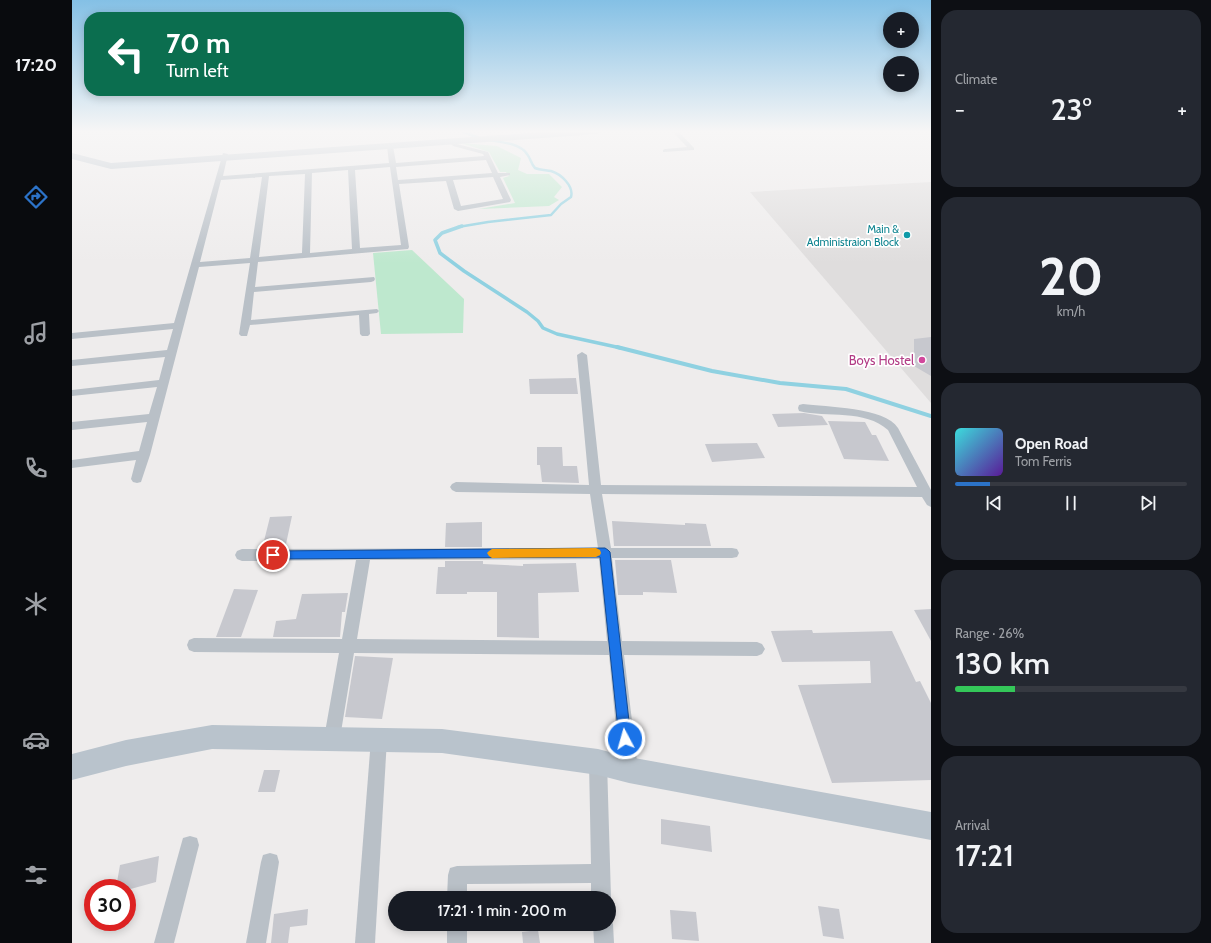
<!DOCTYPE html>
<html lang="en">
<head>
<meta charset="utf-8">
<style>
  body { margin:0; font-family:Cabin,sans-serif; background:#242831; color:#f1f3f6; height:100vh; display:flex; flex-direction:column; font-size:15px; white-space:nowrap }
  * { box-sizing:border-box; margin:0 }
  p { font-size:13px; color:#9ea1a6 }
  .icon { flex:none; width:22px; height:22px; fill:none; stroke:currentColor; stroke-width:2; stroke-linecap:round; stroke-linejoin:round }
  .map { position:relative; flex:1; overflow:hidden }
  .details { display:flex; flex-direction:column; gap:10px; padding:10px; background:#0d0f14; width:280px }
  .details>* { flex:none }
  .guide { position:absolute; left:12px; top:12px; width:380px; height:84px; border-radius:16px; box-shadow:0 2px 10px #0003; background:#0b6e4f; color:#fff; overflow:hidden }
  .tools { position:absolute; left:811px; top:12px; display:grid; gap:8px }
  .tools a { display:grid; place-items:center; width:36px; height:36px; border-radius:50%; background:#171b24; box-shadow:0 2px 10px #0003; font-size:20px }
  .speed { position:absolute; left:12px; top:879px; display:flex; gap:8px; font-size:20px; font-weight:700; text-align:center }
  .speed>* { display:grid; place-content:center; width:52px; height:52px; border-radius:50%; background:#171b24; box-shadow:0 2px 10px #0003; line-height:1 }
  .speed .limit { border:6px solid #d22; background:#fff; color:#111 }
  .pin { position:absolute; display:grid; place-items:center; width:34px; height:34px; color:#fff; margin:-17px; border:2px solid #fff; border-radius:50%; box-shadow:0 1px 4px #0007 }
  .me { position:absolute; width:44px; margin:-22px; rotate:354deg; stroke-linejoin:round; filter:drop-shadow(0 0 3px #0008) }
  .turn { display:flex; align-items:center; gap:14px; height:84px; padding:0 16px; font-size:18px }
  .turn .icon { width:52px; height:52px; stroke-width:2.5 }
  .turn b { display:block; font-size:28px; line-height:34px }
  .big { font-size:30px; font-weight:600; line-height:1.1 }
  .details .tile { flex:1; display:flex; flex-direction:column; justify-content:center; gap:6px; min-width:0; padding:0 14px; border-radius:16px; background:#242831 }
  .details .dial { align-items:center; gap:0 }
  .dial b { font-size:52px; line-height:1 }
  .song { display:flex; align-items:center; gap:12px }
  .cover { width:48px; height:48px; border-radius:6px; background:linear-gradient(135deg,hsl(180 70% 55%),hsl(270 70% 35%)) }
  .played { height:4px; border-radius:2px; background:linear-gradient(90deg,#2c73c8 15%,#363941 15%) }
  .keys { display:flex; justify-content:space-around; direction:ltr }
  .heat { display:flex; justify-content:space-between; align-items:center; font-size:22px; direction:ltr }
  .charge { height:6px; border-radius:3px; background:linear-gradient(90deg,#34c759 26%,#363941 0) }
  .trip { position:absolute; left:316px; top:891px; width:228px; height:40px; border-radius:20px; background:#171b24; box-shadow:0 2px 10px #0003; font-weight:600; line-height:40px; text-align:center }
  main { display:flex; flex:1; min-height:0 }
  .tab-bar { display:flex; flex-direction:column; width:72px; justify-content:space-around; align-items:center; background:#090b0e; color:#9ea1a6 }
  .tab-bar .icon { width:28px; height:28px }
  .tab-bar .active { color:#2c73c8 }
  .tab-bar b { font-size:18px; color:#f1f3f6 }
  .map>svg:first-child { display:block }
</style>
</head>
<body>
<main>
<nav class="tab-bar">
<b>17:20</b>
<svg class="icon active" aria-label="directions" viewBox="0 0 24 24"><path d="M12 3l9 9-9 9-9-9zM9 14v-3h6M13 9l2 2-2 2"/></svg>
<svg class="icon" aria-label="music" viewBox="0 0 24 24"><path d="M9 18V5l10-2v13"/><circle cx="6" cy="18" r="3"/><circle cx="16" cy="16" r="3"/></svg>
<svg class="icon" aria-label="phone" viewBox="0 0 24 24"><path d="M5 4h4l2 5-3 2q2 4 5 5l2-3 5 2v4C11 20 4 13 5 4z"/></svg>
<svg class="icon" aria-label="climate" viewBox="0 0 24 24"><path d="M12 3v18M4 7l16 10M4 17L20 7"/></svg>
<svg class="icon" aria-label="car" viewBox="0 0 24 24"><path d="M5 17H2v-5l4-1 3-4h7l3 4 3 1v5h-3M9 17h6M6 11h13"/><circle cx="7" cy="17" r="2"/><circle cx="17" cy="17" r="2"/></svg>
<svg class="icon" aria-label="filters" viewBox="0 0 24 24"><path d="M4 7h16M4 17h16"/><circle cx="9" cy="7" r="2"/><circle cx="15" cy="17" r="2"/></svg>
</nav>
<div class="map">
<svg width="859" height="943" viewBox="0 0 859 943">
  <rect width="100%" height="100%" fill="#eeecec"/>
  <path fill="#dfdddd" d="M 859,182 L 859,403 L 678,192 Z"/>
  <g fill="#bee8ce">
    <path d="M 389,143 L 425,146 L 449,158 L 446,170 L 455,174 L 477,174 L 490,187 L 482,197 L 487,200 L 477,206 L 407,209 L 443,203 L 431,178 L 437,176 L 434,172 L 428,172 L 417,152 Z"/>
    <path d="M 340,250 L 392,299 L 391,333 L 309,334 L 301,253 Z"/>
  </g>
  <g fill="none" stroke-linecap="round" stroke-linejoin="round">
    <g stroke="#8fd1e1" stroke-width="2.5">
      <path d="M 389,131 L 407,138"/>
      <path d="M 386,227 L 416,222 L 479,215 L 489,204 L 499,197 C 502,186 489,174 479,171 C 474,170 468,170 463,168 C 459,164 459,159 455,154 C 448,143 428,142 416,140"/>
    </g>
    <path stroke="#8fd1e1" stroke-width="3.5" d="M 390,226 L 370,233 L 363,240 L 368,253 L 392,271 L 455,312 L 466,321 L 471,328 L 485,334 L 549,348"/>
    <path stroke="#8fd1e1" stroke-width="4" d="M 545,347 L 640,371 L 708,383 L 774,389 L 859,416"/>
  </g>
  <g fill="#c7c8ce">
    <path d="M 859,337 L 859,376 L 842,366 L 842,339 Z"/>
    <path d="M 504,378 L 506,394 L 458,394 L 457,379 Z"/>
    <path d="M 732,413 L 750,416 L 756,425 L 706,427 L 700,414 Z"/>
    <path d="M 756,421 L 793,422 L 800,435 L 804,435 L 817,461 L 772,459 Z"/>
    <path d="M 685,443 L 693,458 L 640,462 L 633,444 Z"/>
    <path d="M 465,447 L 490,447 L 491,466 L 505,466 L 507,483 L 470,482 L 468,465 L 465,465 Z"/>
    <path d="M 220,516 L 214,544 L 191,545 L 198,517 Z"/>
    <path d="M 540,521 L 613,525 L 613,523 L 634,524 L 639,546 L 542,546 Z"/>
    <path d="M 410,522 L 410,547 L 373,547 L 374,523 Z"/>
    <path d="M 543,560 L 599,560 L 605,593 L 571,592 L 571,595 L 546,595 Z"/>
    <path d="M 373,561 L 411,561 L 411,564 L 451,566 L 451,564 L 504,563 L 507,592 L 466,593 L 467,638 L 425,637 L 425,592 L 395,592 L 395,594 L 364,594 L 366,567 L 373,567 Z"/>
    <path d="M 162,589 L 186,590 L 169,637 L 144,637 Z"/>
    <path d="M 276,593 L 273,612 L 270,612 L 268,637 L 201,637 L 204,621 L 224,619 L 230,594 Z"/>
    <path d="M 859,609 L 859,641 L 842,610 Z"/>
    <path d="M 740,630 L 741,633 L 820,631 L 844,682 L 848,681 L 859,703 L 859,780 L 760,783 L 726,685 L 799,683 L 798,661 L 710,662 L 699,631 Z"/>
    <path d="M 283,656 L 321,658 L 310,719 L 273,717 Z"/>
    <path d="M 192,770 L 208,770 L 203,792 L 186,792 Z"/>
    <path d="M 589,819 L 638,826 L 640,852 L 589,844 Z"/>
    <path d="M 87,856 L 84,882 L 55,890 L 55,888 L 44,888 L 48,865 Z"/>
    <path d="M 746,906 L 767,909 L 772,939 L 751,936 Z"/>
    <path d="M 236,909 L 235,925 L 218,927 L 216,943 L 199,943 L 202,914 Z"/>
    <path d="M 598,910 L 624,912 L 627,941 L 600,939 Z"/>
    <path d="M 466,930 L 468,943 L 451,943 L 450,932 Z"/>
  </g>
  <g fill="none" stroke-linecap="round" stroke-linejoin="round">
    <g fill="#b9c0c7" fill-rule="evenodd">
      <path d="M 600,131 L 606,131 L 622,148 L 622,150 L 591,152 L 591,150 L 593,149 L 615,147 Z"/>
      <path d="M 380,140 L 385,144 L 416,152 L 426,173 L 438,173 L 438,175 L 428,177 L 439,200 L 438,202 L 386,211 L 382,209 L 374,181 L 327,184 L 337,247 L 336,249 L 186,262 L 183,287 L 302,277 L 303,279 L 302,281 L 299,282 L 182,292 L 179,320 L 305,309 L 307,311 L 305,313 L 297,314 L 298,334 L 296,336 L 290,336 L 288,334 L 287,315 L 178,325 L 175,336 L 169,336 L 167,334 L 178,263 L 127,267 L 78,455 L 69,482 L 65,483 L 61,482 L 59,479 L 64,460 L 0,468 L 0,460 L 67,451 L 75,422 L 0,430 L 0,422 L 77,414 L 85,387 L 0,396 L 0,390 L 87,380 L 93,357 L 0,366 L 0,360 L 95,350 L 101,329 L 0,339 L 0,333 L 102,323 L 151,153 L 156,154 L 151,176 L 317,163 L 315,146 L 318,144 L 321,146 L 324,163 L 412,156 L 411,154 L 381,146 L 377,142 ZM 414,160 L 420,173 L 326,180 L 324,167 ZM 318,167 L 329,245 L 288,248 L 283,170 ZM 276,170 L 280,249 L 238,253 L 240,173 ZM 233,174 L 230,253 L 187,257 L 197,176 ZM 190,177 L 178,258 L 128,262 L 149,180 ZM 421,177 L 431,199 L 389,206 L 381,180 Z"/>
      <path d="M 510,352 L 515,355 L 529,485 L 845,487 L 816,430 C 793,409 755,418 727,411 L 726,408 L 727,405 L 731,404 C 754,407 813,407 826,428 L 859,490 L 859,507 L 855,505 L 850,497 L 530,494 L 539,548 L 660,548 L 665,549 L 667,553 L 665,557 L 660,558 L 540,558 L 550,641 L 685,642 L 690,644 L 693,649 L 690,654 L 685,656 L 552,655 L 566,770 L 563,776 L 557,779 L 551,776 L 548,770 L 537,655 L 282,653 L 268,738 L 266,744 L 260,746 L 254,744 L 252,738 L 267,653 L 122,652 L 117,650 L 115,645 L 117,640 L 122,638 L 270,639 L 284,560 L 170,561 L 165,559 L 163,555 L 165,551 L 170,549 L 526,548 L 518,494 L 384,492 L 380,490 L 378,487 L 380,484 L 384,482 L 517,485 L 505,355 ZM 527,559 L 535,641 L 285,639 L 298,560 Z"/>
      <path d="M 307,731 L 313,733 L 315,739 L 303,943 L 283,943 L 299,739 L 301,733 Z"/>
      <path d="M 526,753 L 532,756 L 535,762 L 539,898 L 537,902 L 537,898 L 519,898 L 519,883 L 395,884 L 395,898 L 375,898 L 376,875 L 378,868 L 385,866 L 519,864 L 517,762 L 520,756 Z"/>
      <path d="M 118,836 L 125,838 L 127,845 L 102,943 L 82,943 L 109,845 L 111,838 Z"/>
      <path d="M 198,853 L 205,855 L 207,862 L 194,943 L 174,943 L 189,862 L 191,855 Z"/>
      <path d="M 537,917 L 541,924 L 542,943 L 522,943 L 521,924 L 537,924 Z"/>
      <rect x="375" y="924" width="20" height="19"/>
    </g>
    <g fill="#b9c3cc" fill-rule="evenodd">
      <path d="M 485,131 L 530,131 L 525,134 L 39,169 L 0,159 L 0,153 L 39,163 Z"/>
      <path d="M 140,725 L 370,729 L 526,749 L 557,757 L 859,812 L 859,840 L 557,783 L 526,775 L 370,753 L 140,749 L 54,766 L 0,780 L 0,754 L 54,740 Z"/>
    </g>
  </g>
  <linearGradient id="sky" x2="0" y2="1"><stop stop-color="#84c0e5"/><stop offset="0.5" stop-color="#f7f6f6"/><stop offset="1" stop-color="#f7f6f6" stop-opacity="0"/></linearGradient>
  <rect width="859" height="263" fill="url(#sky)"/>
  <path fill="#1a73e8" stroke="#114b97" d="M 533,548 L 536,550 L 538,552 L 559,739 L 557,744 L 553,745 L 549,744 L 547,739 L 528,557 L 201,559 L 197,558 L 196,555 L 197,552 L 201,551 Z"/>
  <path fill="#f59e0b" d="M 524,548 L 528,550 L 529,553 L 528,555 L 524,557 L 420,558 L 417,556 L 415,553 L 417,551 L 420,549 Z"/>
  <circle fill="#0f9aa8" stroke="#fff" stroke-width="1.5" cx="835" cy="235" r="4"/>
  <circle fill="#d1479c" stroke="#fff" stroke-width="1.5" cx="850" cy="360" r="4"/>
  <g text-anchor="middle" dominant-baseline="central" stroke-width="3.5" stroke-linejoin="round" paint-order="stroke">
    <g font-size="11" fill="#0d838f" stroke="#fff" text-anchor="end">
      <text x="827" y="229">Main &amp;<tspan x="827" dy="13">Administraion Block</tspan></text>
    </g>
    <g font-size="13" fill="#b23c85" stroke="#fff" text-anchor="end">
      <text x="842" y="360">Boys Hostel</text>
    </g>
  </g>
</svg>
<div class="tools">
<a>+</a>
<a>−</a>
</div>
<div class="speed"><div class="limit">30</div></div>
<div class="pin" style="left:201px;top:555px;background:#d93025"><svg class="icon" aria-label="arrive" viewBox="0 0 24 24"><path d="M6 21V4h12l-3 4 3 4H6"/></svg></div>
<svg class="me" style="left:553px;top:739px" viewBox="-20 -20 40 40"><circle r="17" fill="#1a73e8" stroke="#fff" stroke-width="3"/><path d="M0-11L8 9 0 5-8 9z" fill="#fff"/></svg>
<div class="trip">17:21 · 1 min · 200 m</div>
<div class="guide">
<div class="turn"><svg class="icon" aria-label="left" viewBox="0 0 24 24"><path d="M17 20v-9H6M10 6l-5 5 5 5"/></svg><div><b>70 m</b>Turn left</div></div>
</div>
</div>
<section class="details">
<div class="tile"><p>Climate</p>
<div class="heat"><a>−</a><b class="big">23°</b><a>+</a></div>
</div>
<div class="tile dial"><b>20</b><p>km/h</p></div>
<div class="tile">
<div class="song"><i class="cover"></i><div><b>Open Road</b><p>Tom Ferris</p></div></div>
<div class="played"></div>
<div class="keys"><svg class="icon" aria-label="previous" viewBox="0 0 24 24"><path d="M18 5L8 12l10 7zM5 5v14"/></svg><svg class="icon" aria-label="pause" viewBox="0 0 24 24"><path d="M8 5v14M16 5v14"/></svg><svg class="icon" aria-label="next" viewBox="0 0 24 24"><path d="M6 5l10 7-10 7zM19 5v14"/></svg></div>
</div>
<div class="tile"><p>Range · 26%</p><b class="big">130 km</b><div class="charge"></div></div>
<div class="tile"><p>Arrival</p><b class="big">17:21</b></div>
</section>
</main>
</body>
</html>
